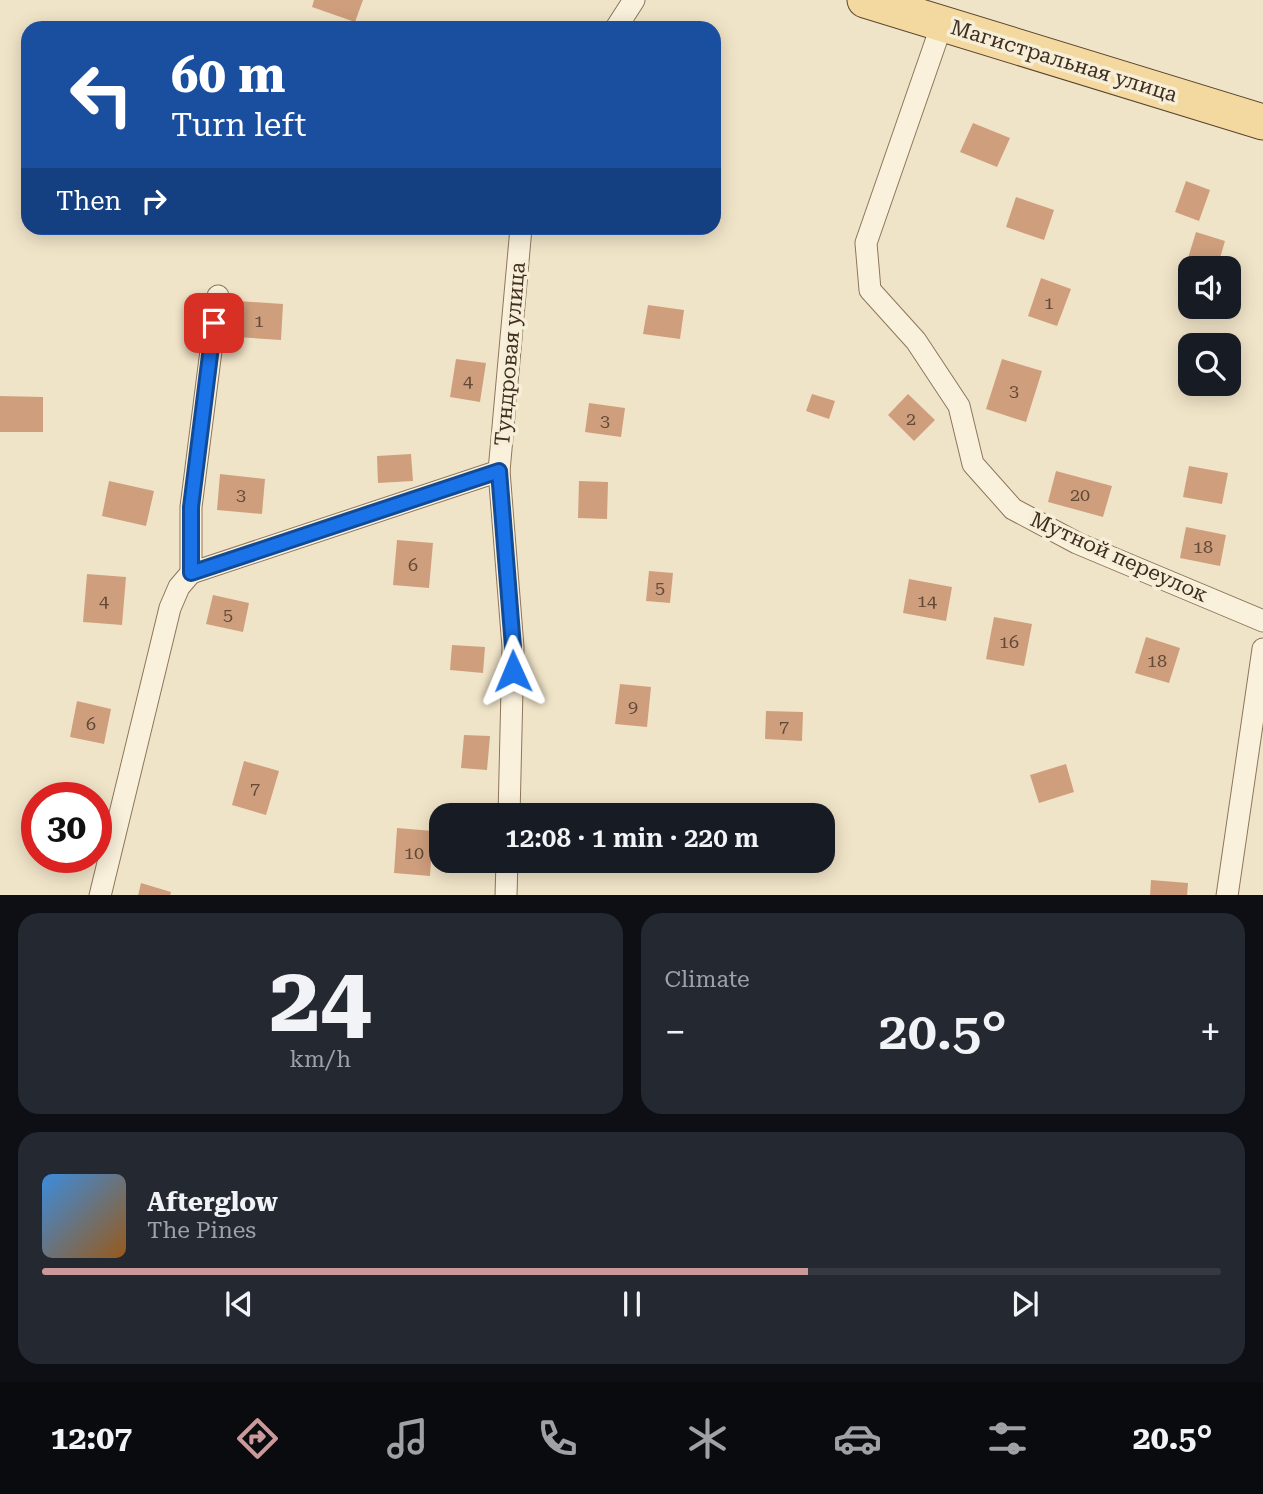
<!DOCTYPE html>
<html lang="en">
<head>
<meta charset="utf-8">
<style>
  body { margin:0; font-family:"Roboto Serif",serif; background:#242831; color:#f1f3f6; height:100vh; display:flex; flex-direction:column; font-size:26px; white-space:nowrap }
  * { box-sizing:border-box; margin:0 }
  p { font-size:23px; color:#9ea1a6 }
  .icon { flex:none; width:38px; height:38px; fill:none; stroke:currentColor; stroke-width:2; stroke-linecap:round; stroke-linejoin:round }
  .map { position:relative; height:895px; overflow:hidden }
  .sheet { display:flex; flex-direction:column; gap:18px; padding:18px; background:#0d0f14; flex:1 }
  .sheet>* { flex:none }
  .banner { position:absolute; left:21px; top:21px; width:700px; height:214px; border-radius:21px; box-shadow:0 4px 18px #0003; background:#1a4fa0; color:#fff; overflow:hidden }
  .buttons { position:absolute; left:1178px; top:256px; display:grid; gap:14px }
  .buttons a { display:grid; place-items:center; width:63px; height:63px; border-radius:14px; background:#171b24; box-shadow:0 4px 18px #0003; font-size:35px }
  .speed { position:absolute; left:21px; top:782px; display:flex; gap:14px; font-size:35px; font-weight:700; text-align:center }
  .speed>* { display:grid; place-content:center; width:91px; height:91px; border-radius:50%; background:#171b24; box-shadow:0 4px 18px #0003; line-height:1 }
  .speed .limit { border:10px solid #d22; background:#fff; color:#111 }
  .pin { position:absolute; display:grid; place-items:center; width:60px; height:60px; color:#fff; margin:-30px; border-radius:14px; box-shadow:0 4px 10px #0006 }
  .me { position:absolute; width:77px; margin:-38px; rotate:359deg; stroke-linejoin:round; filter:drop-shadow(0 0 5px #0008) }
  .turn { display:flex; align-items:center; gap:24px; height:147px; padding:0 35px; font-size:32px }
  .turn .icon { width:91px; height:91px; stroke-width:2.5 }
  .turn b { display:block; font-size:49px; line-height:60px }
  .then { display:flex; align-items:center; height:66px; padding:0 35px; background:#0003; gap:14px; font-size:26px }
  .big { font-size:52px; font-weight:600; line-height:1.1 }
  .sheet .tile { flex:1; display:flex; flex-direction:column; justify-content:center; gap:10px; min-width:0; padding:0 24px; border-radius:21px; background:#242831 }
  .sheet .dial { align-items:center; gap:0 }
  .dial b { font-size:91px; line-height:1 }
  .song { display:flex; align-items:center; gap:21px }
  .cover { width:84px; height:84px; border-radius:10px; background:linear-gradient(135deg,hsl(210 70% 55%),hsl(30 70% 35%)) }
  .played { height:7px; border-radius:4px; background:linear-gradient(90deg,#cc999b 65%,#363941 65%) }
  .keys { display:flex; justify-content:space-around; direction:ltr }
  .heat { display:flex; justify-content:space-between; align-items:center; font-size:38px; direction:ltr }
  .sheet .tiles { flex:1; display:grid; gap:18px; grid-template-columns:1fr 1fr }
  .tile:last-child { grid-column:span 2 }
  .trip { position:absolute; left:429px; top:803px; width:406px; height:70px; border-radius:21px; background:#171b24; box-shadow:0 4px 18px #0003; font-weight:600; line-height:70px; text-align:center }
  .tab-bar { display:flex; height:112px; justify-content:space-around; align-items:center; background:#090b0e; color:#9ea1a6 }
  .tab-bar .icon { width:49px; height:49px }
  .tab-bar .active { color:#cc999b }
  .tab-bar b { font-size:32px; color:#f1f3f6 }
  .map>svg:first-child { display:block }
</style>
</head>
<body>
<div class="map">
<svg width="1263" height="896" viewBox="0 0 1263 896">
  <rect width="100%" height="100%" fill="#f0e4c8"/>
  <g fill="#cf9f7d">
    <path d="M 314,0 L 363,0 L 355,22 L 312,7 Z"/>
    <path d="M 973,123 L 1010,138 L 997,167 L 960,152 Z"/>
    <path d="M 1186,181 L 1210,190 L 1199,221 L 1175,212 Z"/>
    <path d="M 1016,197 L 1054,210 L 1044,240 L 1006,227 Z"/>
    <path d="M 1196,232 L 1225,241 L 1217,268 L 1190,268 L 1190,272 L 1184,271 Z"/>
    <path d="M 1041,278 L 1071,289 L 1057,326 L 1028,316 Z"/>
    <path d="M 238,301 L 283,304 L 281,340 L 236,337 Z"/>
    <path d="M 648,305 L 684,310 L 680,339 L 643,334 Z"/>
    <path d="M 456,359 L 486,363 L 480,402 L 450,397 Z"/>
    <path d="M 1002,359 L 1042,371 L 1026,422 L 986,409 Z"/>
    <path d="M 812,394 L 835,401 L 829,419 L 806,411 Z"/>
    <path d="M 908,394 L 935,420 L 914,441 L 888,415 Z"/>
    <path d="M 0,396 L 43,397 L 43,432 L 0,432 Z"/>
    <path d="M 589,403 L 625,408 L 621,437 L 585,432 Z"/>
    <path d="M 411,454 L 413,481 L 378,483 L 377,456 Z"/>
    <path d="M 1189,466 L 1228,473 L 1222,504 L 1183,497 Z"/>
    <path d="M 1056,471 L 1112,486 L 1103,517 L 1048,502 Z"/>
    <path d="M 220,474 L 265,479 L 262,514 L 217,510 Z"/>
    <path d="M 109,481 L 154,491 L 146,526 L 102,516 Z"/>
    <path d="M 579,481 L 608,482 L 607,519 L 578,518 Z"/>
    <path d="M 1186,527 L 1226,535 L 1220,566 L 1180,558 Z"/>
    <path d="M 397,540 L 433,543 L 429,588 L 393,585 Z"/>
    <path d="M 649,571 L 673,573 L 670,603 L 646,601 Z"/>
    <path d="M 87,574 L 126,577 L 122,625 L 83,622 Z"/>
    <path d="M 909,579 L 952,587 L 946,621 L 903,613 Z"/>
    <path d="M 213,595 L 249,603 L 243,632 L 206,624 Z"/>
    <path d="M 994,617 L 1032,624 L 1024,666 L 986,659 Z"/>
    <path d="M 1146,637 L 1180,648 L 1169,683 L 1135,673 Z"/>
    <path d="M 452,645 L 485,647 L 483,673 L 450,670 Z"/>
    <path d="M 620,684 L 651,687 L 647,727 L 615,724 Z"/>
    <path d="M 77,701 L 111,709 L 104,744 L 70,737 Z"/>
    <path d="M 766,711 L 803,712 L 802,741 L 765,739 Z"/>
    <path d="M 464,735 L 490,736 L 487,770 L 461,768 Z"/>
    <path d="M 244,761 L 279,771 L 266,815 L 232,805 Z"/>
    <path d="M 1066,764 L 1074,792 L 1039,803 L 1030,775 Z"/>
    <path d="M 397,828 L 433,831 L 430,876 L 394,873 Z"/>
    <path d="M 1151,880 L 1188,883 L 1187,896 L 1150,896 Z"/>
    <path d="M 141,883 L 171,892 L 170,896 L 138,896 Z"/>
  </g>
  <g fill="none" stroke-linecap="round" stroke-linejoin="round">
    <defs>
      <g id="street">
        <path d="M 942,24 L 866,243 L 870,290 L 916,341 L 959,406 L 973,464 L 1013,509 L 1077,543 L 1263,621"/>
        <path d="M 616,28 L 634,0"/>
        <path d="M 191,573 L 499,471"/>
        <path d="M 509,816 L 513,647 L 499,471 L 521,228"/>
        <path d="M 100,896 L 170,608 L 179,587 L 191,573 L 191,507 L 218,296"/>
        <path d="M 506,896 L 507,861"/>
        <path d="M 1227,896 L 1263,649"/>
      </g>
      <path id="primary" d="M 865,0 L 1263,122"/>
    </defs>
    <use href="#street" stroke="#8d765c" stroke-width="23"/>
    <use href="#primary" stroke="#5b4430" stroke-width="37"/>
    <use href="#street" stroke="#faf1dc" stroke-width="21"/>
    <use href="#primary" stroke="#f3d9a0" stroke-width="35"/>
  </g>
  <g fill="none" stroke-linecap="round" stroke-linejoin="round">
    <defs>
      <path id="route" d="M 214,323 L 191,507 L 191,573 L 499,471 L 513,647 L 513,671"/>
    </defs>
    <use href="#route" stroke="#114b97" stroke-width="18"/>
    <use href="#route" stroke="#1a73e8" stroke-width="12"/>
  </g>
  <g text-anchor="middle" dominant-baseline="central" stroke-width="7" stroke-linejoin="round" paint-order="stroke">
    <g font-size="18" fill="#624a37">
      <text x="1049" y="302">1</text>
      <text x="259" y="320">1</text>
      <text x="468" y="380">4</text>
      <text x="1014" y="390">3</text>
      <text x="911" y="418">2</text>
      <text x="605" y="420">3</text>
      <text x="241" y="494">3</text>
      <text x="1080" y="494">20</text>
      <text x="1203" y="546">18</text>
      <text x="413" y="564">6</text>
      <text x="660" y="587">5</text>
      <text x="104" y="600">4</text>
      <text x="927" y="600">14</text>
      <text x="228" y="614">5</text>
      <text x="1009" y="641">16</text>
      <text x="1157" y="660">18</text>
      <text x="633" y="706">9</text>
      <text x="91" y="723">6</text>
      <text x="784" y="726">7</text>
      <text x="255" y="788">7</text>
      <text x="414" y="852">10</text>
    </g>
    <g font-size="21" fill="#3d2e20" stroke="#f7eed8">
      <text transform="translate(1064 61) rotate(17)">Магистральная улица</text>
      <text transform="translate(510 354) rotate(-85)">Тундровая улица</text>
      <text transform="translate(1119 557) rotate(24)">Мутной переулок</text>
    </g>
  </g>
</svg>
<div class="buttons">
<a><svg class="icon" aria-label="sound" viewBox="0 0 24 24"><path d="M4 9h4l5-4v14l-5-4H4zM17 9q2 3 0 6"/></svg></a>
<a><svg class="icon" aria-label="search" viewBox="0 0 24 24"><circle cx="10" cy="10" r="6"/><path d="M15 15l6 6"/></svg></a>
</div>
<div class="speed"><div class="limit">30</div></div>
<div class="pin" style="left:214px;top:323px;background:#d93025"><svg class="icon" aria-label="arrive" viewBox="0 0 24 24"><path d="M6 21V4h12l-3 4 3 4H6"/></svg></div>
<svg class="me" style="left:513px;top:671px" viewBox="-20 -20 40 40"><path d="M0-17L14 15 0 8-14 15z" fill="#1a73e8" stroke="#fff" stroke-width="4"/></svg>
<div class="trip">12:08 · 1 min · 220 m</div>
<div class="banner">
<div class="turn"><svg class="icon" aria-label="left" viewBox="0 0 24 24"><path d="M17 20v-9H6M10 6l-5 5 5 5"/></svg><div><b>60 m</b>Turn left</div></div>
<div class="then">Then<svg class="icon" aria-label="right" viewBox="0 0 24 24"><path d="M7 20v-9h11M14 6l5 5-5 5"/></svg></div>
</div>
</div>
<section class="sheet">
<div class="tiles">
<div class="tile dial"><b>24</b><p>km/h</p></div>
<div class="tile"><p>Climate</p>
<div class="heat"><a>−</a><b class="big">20.5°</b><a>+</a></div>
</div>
<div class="tile">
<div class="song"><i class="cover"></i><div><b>Afterglow</b><p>The Pines</p></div></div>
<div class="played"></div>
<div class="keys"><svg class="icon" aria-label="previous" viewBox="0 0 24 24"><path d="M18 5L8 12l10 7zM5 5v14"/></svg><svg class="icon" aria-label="pause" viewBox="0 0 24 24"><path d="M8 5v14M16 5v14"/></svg><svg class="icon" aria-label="next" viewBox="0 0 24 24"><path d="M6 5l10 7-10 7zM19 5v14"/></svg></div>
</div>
</div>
</section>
<nav class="tab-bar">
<b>12:07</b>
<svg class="icon active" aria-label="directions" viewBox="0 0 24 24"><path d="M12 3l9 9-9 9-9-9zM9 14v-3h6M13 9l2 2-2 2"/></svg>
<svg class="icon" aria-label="music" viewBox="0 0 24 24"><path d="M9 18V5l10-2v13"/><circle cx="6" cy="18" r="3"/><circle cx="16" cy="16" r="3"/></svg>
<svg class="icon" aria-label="phone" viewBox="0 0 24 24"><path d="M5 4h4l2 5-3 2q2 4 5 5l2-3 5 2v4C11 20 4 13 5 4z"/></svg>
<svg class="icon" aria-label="climate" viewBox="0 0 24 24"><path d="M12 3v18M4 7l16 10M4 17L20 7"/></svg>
<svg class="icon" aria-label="car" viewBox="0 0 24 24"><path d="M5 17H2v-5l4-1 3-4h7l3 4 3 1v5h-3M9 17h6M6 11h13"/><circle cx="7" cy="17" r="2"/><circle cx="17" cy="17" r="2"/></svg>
<svg class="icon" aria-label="filters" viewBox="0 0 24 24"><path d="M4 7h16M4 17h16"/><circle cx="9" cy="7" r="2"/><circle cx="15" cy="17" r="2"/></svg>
<b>20.5°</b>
</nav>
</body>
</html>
